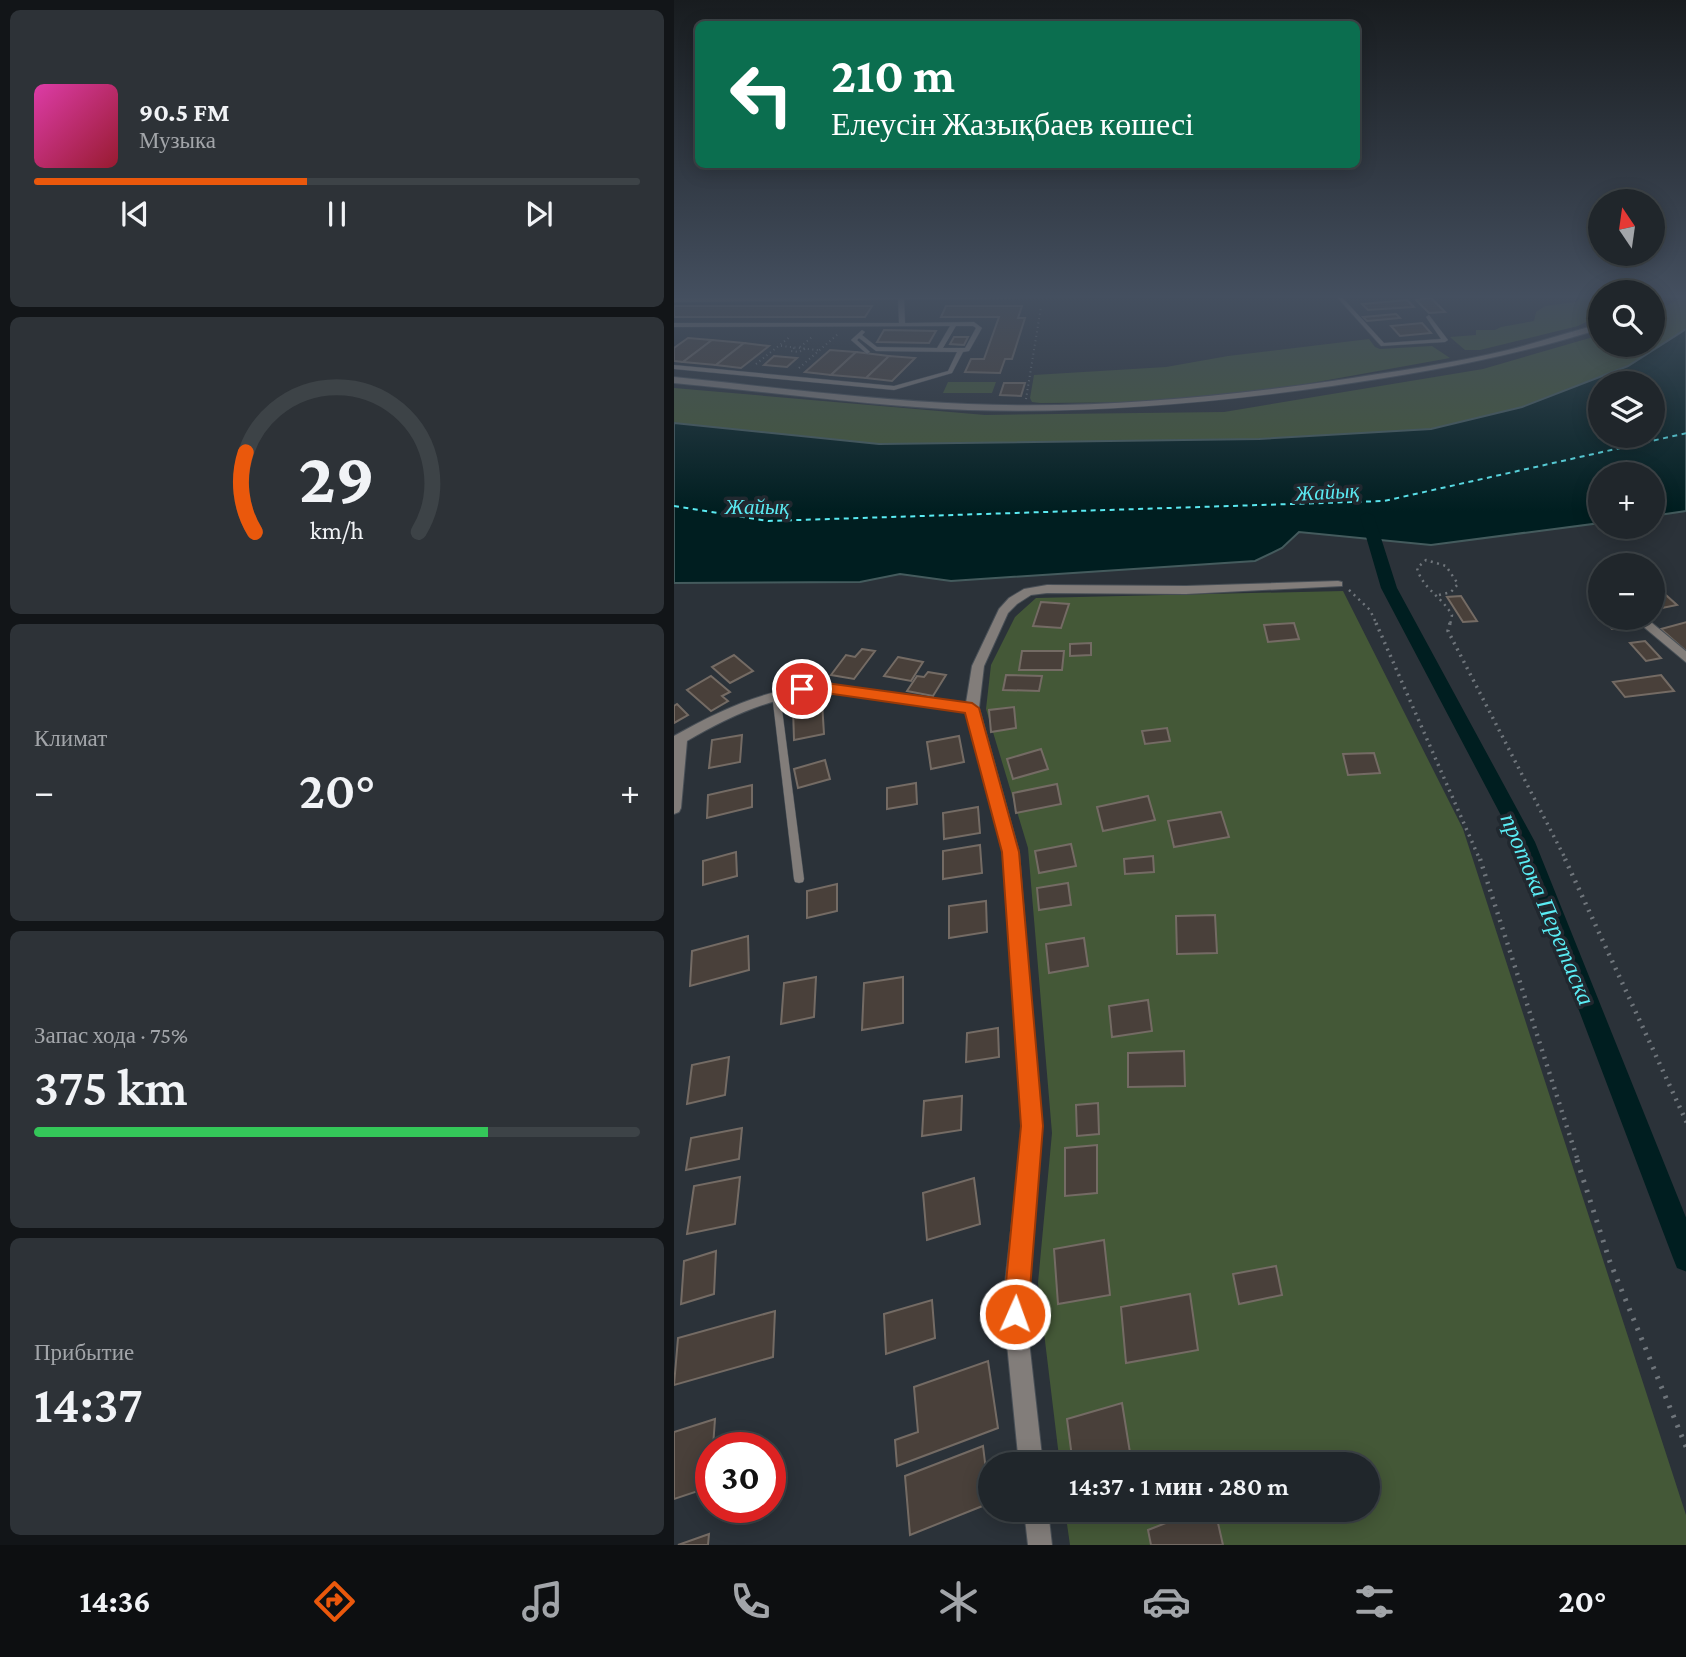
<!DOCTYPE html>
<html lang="ru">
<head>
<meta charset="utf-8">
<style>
  body { margin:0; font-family:"Crimson Pro",serif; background:#2d3237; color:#f1f3f6; height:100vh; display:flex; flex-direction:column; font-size:26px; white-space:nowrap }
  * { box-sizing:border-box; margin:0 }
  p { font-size:23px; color:#a2a5a9 }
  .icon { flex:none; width:38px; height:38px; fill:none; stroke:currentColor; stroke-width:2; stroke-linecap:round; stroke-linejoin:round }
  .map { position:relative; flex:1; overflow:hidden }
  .details { display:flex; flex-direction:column; gap:10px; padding:10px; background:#121518; width:674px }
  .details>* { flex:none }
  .hud { position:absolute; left:21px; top:21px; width:665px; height:147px; border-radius:10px; box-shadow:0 4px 18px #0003,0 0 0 2px #3d4347; background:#0b6e4f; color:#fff; overflow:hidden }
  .needle { width:46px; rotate:347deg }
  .controls { position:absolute; left:914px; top:189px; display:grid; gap:14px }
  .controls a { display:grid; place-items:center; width:77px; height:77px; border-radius:50%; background:#20262b; box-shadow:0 4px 18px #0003,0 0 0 2px #3d4347; font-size:35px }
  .speed { position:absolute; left:21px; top:1432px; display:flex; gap:14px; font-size:35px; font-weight:700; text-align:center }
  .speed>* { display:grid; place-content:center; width:91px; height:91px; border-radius:50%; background:#20262b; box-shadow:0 4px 18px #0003,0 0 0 2px #3d4347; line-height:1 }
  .speed .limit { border:10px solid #d22; background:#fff; color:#111 }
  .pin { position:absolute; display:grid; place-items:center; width:60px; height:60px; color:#fff; margin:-30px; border:4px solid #fff; border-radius:50%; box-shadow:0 2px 7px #0007 }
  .me { position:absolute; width:77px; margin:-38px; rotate:2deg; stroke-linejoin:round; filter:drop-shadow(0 0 5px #0008) }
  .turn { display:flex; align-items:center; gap:24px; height:147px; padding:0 21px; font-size:32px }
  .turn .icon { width:91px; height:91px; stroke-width:2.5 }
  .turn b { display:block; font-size:49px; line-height:60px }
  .big { font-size:52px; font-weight:600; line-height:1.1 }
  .details .tile { flex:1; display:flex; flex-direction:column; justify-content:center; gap:10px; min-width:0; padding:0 24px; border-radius:10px; background:#2d3237 }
  .details .dial { align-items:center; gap:0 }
  .dial svg { height:182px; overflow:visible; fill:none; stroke:#3d4347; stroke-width:7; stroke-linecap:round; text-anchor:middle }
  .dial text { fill:#f1f3f6; stroke:none }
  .song { display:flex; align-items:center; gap:21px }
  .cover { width:84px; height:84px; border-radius:10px; background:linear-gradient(135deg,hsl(320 70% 55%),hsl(350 70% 35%)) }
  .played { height:7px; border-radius:4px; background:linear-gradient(90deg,#ea580c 45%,#3d4347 45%) }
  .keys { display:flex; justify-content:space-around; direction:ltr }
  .heat { display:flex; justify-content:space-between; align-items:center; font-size:38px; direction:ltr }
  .charge { height:10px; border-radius:5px; background:linear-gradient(90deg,#34c759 75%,#3d4347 0) }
  .trip { position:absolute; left:304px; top:1452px; width:402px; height:70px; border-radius:35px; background:#20262b; box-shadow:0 4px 18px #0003,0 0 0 2px #3d4347; font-weight:600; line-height:70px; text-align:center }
  .tabs { display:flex; height:112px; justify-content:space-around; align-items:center; background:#0d0f11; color:#a2a5a9 }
  .tabs .icon { width:49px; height:49px }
  .tabs .on { color:#ea580c }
  .tabs b { font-size:32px; color:#f1f3f6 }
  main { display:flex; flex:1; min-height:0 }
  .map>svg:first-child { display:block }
</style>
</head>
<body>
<main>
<section class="details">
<div class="tile">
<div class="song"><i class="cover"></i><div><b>90.5 FM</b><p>Музыка</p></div></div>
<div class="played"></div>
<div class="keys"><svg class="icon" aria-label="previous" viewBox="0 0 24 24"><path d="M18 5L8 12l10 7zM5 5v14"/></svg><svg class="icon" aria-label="pause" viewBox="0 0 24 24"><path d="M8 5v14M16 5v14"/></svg><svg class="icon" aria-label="next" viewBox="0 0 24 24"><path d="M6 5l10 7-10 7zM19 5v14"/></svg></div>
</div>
<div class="tile dial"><svg viewBox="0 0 100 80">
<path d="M14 69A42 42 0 1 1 86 69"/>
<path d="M14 69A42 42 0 0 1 10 34" stroke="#ea580c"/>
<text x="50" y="56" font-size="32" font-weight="700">29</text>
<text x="50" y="72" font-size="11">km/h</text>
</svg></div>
<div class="tile"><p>Климат</p>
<div class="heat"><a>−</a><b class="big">20°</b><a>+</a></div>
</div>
<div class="tile"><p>Запас хода · 75%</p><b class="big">375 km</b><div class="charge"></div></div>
<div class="tile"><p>Прибытие</p><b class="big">14:37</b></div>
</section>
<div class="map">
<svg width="1013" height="1545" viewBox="0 0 1013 1545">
  <rect width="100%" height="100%" fill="#2b3239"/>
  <g fill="#445837">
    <path d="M 926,295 L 926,315 L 904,326 L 806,350 L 791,350 L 776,337 L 802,335 L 802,330 L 821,330 L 827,327 L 860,321 L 862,312 L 871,306 L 902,302 L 908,296 Z"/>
    <path d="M 1012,295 L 1012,329 L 954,366 L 848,407 L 757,429 L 585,439 L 205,444 L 0,423 L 0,388 L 311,415 L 550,412 L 809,369 L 926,335 L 926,345 L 978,345 L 978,314 Z"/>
    <path d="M 695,339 L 701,347 L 706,349 L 758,346 L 776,358 L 566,396 L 480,402 L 366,403 L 358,402 L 356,398 L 360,375 L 492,367 L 554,356 Z"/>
    <path d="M 274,382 L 322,382 L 318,393 L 269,393 Z"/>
    <path d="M 669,591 L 789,829 L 1012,1515 L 1012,1545 L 396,1545 L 391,1510 L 695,1510 L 695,1465 L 386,1465 L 364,1283 L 378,1133 L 354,848 L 312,709 L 317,665 L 341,617 L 362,598 Z"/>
  </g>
  <path fill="#001e20" stroke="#445b5d" stroke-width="2" fill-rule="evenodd" d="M 1012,329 L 1012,511 L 978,516 L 978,474 L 926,474 L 926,523 L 757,545 L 625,532 L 608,548 L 581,561 L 277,581 L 226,574 L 186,582 L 0,583 L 0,423 L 205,444 L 585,439 L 757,429 L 848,407 L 954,366 ZM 926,383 L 978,383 L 978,436 L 926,436 Z"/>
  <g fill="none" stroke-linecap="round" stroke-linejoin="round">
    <path fill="#001e20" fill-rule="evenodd" d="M 693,512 L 700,516 L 723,588 L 861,842 L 1013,1220 L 1013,1272 L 1003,1268 L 999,1258 L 841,842 L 707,588 L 686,516 Z"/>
    <path stroke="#5aebf3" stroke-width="2" stroke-dasharray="5 4.5" stroke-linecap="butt" d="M 0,506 L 94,521 L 710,501 L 1013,433"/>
  </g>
  <g fill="#49403a" stroke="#746b64" stroke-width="2">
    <path d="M 757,298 L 771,312 L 755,313 L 742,300 Z"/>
    <path d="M 733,300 L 740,307 L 694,310 L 688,304 Z"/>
    <path d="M 0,306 L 198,306 L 191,317 L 0,317 Z"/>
    <path d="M 272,306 L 348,306 L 344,318 L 351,318 L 338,359 L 331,359 L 326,373 L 291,372 L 297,359 L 310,359 L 325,317 L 267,317 Z"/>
    <path d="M 722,314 L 726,318 L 693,321 L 689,317 Z"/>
    <path d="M 748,323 L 757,333 L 726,336 L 717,326 Z"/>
    <path d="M 210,330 L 262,331 L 255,343 L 203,342 Z"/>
    <path d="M 280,337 L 294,337 L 290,345 L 276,344 Z"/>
    <path d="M 14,338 L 38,340 L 9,362 L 0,361 L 0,348 Z"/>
    <path d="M 38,340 L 70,343 L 42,365 L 9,362 Z"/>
    <path d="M 70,343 L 95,346 L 67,368 L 42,365 Z"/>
    <path d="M 156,350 L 182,352 L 157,375 L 131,372 Z"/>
    <path d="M 182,352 L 215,356 L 192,378 L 157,375 Z"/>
    <path d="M 100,356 L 123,358 L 113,367 L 90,365 Z"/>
    <path d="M 215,356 L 241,358 L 218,381 L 192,378 Z"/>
    <path d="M 330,383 L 351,383 L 347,396 L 326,395 Z"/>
    <path d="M 983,587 L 1003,605 L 978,610 L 978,588 Z"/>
    <path d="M 787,596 L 803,621 L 789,622 L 773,597 Z"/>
    <path d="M 367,602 L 395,604 L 387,628 L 359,626 Z"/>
    <path d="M 927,618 L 952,618 L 958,624 L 938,629 Z"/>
    <path d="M 1013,622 L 1013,652 L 987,629 Z"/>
    <path d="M 620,623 L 625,639 L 594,642 L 590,625 Z"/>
    <path d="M 971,641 L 987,658 L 972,661 L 956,643 Z"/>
    <path d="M 417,643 L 417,655 L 396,656 L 396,644 Z"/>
    <path d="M 188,649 L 201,651 L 180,679 L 157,675 L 172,655 L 181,657 Z"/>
    <path d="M 348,651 L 390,651 L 388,670 L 345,670 Z"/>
    <path d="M 60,655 L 79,671 L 56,683 L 38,667 Z"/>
    <path d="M 224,657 L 249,662 L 237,681 L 210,676 Z"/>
    <path d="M 254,672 L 272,675 L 259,696 L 233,691 L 243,676 L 250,677 Z"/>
    <path d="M 332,675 L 368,676 L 365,691 L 329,690 Z"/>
    <path d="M 987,675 L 1000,691 L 951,697 L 939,682 Z"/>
    <path d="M 37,676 L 56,692 L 48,696 L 54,701 L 37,711 L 13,690 Z"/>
    <path d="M 148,702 L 150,734 L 120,740 L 119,708 Z"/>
    <path d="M 3,704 L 14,715 L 0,723 L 0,706 Z"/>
    <path d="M 340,707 L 342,728 L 317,732 L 315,710 Z"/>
    <path d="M 493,728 L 496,741 L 471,744 L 468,731 Z"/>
    <path d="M 68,735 L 66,762 L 35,768 L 38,740 Z"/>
    <path d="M 285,736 L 290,762 L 257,769 L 253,742 Z"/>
    <path d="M 367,749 L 374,769 L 339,779 L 333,759 Z"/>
    <path d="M 700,753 L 706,773 L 674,775 L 669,754 Z"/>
    <path d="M 151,760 L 156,779 L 124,788 L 120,769 Z"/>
    <path d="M 242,783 L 243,804 L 213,809 L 213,788 Z"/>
    <path d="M 383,784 L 387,804 L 342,813 L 339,793 Z"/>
    <path d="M 78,785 L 78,807 L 33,818 L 34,795 Z"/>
    <path d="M 474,796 L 481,820 L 429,831 L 423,807 Z"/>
    <path d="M 304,807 L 306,833 L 270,839 L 269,813 Z"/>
    <path d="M 547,812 L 555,837 L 500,847 L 494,821 Z"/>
    <path d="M 397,844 L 402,866 L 365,873 L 361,851 Z"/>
    <path d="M 306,845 L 308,873 L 269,879 L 269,851 Z"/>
    <path d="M 62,852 L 63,876 L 29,885 L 29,861 Z"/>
    <path d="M 479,856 L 480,872 L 451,874 L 450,859 Z"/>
    <path d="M 394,883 L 397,905 L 365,910 L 363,888 Z"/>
    <path d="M 163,884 L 163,911 L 133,918 L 133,891 Z"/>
    <path d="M 312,901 L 313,932 L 275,938 L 275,906 Z"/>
    <path d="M 541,915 L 543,953 L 503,954 L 502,916 Z"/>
    <path d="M 74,936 L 75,970 L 16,986 L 18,951 Z"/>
    <path d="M 410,938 L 414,966 L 375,973 L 372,944 Z"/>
    <path d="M 142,977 L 140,1017 L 107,1024 L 110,983 Z"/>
    <path d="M 229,977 L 229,1023 L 188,1030 L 190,983 Z"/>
    <path d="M 474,1000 L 478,1031 L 438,1037 L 435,1006 Z"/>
    <path d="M 324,1028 L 325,1057 L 292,1062 L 293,1033 Z"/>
    <path d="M 510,1051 L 511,1086 L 454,1087 L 454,1053 Z"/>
    <path d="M 55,1057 L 51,1095 L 13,1104 L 18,1065 Z"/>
    <path d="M 288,1096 L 287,1130 L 248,1136 L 250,1101 Z"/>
    <path d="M 424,1103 L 425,1134 L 403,1136 L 402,1105 Z"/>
    <path d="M 68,1128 L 65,1159 L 12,1170 L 17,1138 Z"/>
    <path d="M 423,1145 L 423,1193 L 391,1196 L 391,1148 Z"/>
    <path d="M 66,1177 L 61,1224 L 13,1234 L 20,1186 Z"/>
    <path d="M 300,1178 L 306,1224 L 253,1240 L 249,1193 Z"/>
    <path d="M 430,1240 L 436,1295 L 384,1304 L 380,1249 Z"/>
    <path d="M 42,1251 L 40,1294 L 7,1304 L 10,1261 Z"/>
    <path d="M 602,1266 L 608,1295 L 565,1304 L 559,1274 Z"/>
    <path d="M 516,1294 L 524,1350 L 452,1363 L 447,1307 Z"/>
    <path d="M 258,1300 L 261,1338 L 212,1354 L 210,1314 Z"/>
    <path d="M 101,1311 L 99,1357 L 0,1385 L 4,1338 Z"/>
    <path d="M 314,1361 L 324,1428 L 223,1466 L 221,1440 L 244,1432 L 240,1387 Z"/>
    <path d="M 448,1403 L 458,1465 L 399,1465 L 393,1419 Z"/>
    <path d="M 41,1419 L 39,1447 L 37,1447 L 36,1487 L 0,1499 L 0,1432 Z"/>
    <path d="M 309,1446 L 316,1503 L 236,1535 L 231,1476 Z"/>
    <path d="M 525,1510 L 541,1510 L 549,1545 L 477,1545 L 474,1530 Z"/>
    <path d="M 35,1534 L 34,1545 L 4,1545 Z"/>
  </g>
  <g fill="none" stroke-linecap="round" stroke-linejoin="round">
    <defs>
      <g id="lane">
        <path d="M 661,295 L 666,295 L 710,343 L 767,339 L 752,317 L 755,315 L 774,340 L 771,342 L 707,346 Z"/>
        <path d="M 227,296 L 230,298 L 231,323 L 300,322 L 308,328 L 295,351 L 289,352 L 278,373 L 220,390 L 0,369 L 0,365 L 220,386 L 274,371 L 283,352 L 202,351 L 185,338 L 183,340 L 196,352 L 193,354 L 177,340 L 188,330 L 191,332 L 188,335 L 203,347 L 263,348 L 276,326 L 0,327 L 0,323 L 225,323 L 224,298 ZM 282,326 L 299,326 L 302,328 L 291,348 L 269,348 Z"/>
        <path d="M 102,691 L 106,694 L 130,879 L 129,882 L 125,883 L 121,882 L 120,879 L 98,694 Z"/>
      </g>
      <g id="street">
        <path d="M 227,295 L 424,295 L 420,297 L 0,302 L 0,298 Z"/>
        <path d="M 981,295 L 991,295 L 978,302 L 978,297 Z"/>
        <path d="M 926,324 L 926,329 C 838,357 749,373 658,386 C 537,403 416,414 294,410 C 196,406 98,392 0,383 L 0,377 C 98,387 196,400 294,404 C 416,409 537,398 658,381 C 717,372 776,364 834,350 C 865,342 895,332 926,324 Z"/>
        <path d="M 664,581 L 668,582 L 668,586 L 512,594 L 373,593 L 357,595 L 343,604 L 334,613 L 310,666 L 305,708 L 345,852 L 367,1126 L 353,1283 L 352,1314 L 369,1465 L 345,1465 L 330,1314 L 331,1283 L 349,1126 L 329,852 L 292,712 L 152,692 C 100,696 57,715 13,741 L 7,808 L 5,812 L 0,814 L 0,736 C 48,709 96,687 152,684 L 292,703 L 298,666 L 325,609 L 335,598 L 350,589 L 373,585 L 512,586 Z"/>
        <path d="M 959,618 L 972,618 L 1013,652 L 1013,663 Z"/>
        <path d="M 350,1510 L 374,1510 L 378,1545 L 354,1545 Z"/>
      </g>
    </defs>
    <use href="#lane" stroke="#484f56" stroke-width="1"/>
    <use href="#street" stroke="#484f56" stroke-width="2"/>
    <g stroke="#6f757b" stroke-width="2" stroke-dasharray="1 3.5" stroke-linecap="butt">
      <path d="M 107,346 L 144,350"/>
      <path d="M 126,347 L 138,337"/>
      <path d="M 120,348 L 117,351 L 125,352 L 131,349"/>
      <path d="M 82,364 L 117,336"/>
      <path d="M 125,368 L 164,334"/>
      <path d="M 352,399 L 367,307"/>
    </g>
    <g stroke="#6f757b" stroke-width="2.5" stroke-dasharray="2 4.5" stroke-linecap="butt">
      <path d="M 675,590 L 696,610 L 703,625"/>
      <path d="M 765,595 L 777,592 L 784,584 L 772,566 L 752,560 L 743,568 C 748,588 767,596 778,615 L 776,625"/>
    </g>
    <g stroke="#6f757b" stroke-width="3.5" stroke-dasharray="2 5" stroke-linecap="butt">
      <path d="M 702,623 L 806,860"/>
      <path d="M 776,623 L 774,631 L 892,860"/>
    </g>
    <g stroke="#6f757b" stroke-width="4.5" stroke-dasharray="2 6" stroke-linecap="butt">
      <path d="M 806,859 L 904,1161"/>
      <path d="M 891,859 L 1013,1123"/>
    </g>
    <path stroke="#6f757b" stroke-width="5" stroke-dasharray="2.5 8" stroke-linecap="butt" d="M 903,1160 L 936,1262 L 1013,1449"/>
    <use href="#lane" fill="#827d7a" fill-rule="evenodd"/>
    <use href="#street" fill="#827d7a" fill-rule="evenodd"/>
  </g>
  <linearGradient id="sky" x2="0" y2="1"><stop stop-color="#181c1f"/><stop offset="0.58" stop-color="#444f5f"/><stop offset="1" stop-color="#444f5f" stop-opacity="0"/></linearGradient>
  <rect width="1013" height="511" fill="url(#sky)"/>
  <path fill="#ea580c" stroke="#983908" stroke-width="2" d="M 152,683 L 298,703 L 305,708 L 345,852 L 369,1126 L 354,1314 L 350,1323 L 341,1327 L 333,1323 L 329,1314 L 347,1126 L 328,852 L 291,713 L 152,693 L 128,694 L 121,689 L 128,684 Z"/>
  <g text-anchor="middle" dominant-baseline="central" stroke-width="7" stroke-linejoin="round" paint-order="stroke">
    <g font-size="21" font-style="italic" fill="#5aebf3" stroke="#21282f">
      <text transform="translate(653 492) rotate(-3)">Жайық</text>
      <text x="83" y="507">Жайық</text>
    </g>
    <g font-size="24" font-style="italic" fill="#5aebf3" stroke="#21282f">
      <text transform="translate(874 909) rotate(67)">протока Перетаска</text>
    </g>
  </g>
</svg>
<div class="controls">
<a><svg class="needle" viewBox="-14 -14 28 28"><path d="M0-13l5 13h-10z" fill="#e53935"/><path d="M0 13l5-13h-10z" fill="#a2a5a9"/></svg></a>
<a><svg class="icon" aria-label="search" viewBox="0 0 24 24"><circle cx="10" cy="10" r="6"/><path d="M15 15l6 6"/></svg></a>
<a><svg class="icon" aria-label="layers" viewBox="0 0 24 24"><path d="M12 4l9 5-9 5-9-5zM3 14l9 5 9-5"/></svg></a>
<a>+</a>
<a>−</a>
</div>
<div class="speed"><div class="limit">30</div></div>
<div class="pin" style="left:128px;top:689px;background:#d93025"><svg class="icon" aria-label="arrive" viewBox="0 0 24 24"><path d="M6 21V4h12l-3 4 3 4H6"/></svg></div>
<svg class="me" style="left:341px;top:1314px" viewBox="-20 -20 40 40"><circle r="17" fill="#ea580c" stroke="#fff" stroke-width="3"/><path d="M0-11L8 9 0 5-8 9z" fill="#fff"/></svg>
<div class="trip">14:37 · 1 мин · 280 m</div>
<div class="hud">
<div class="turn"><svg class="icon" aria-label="left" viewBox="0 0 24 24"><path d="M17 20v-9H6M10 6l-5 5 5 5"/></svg><div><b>210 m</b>Елеусін Жазықбаев көшесі</div></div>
</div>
</div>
</main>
<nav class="tabs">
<b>14:36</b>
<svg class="icon on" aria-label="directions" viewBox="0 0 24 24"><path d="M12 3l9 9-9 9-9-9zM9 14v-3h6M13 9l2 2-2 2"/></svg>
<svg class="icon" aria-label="music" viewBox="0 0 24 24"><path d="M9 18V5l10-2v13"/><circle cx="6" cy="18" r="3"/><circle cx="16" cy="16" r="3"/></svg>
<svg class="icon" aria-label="phone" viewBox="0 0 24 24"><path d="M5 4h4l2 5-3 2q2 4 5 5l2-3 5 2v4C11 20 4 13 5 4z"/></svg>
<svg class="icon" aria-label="climate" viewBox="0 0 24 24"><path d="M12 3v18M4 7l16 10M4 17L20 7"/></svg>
<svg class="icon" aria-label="car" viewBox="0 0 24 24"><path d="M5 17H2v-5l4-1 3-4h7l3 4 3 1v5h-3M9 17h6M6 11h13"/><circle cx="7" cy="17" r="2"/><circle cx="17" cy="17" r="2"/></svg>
<svg class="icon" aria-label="filters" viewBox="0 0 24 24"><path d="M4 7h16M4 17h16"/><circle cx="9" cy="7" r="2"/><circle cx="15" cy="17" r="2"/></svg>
<b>20°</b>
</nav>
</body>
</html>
